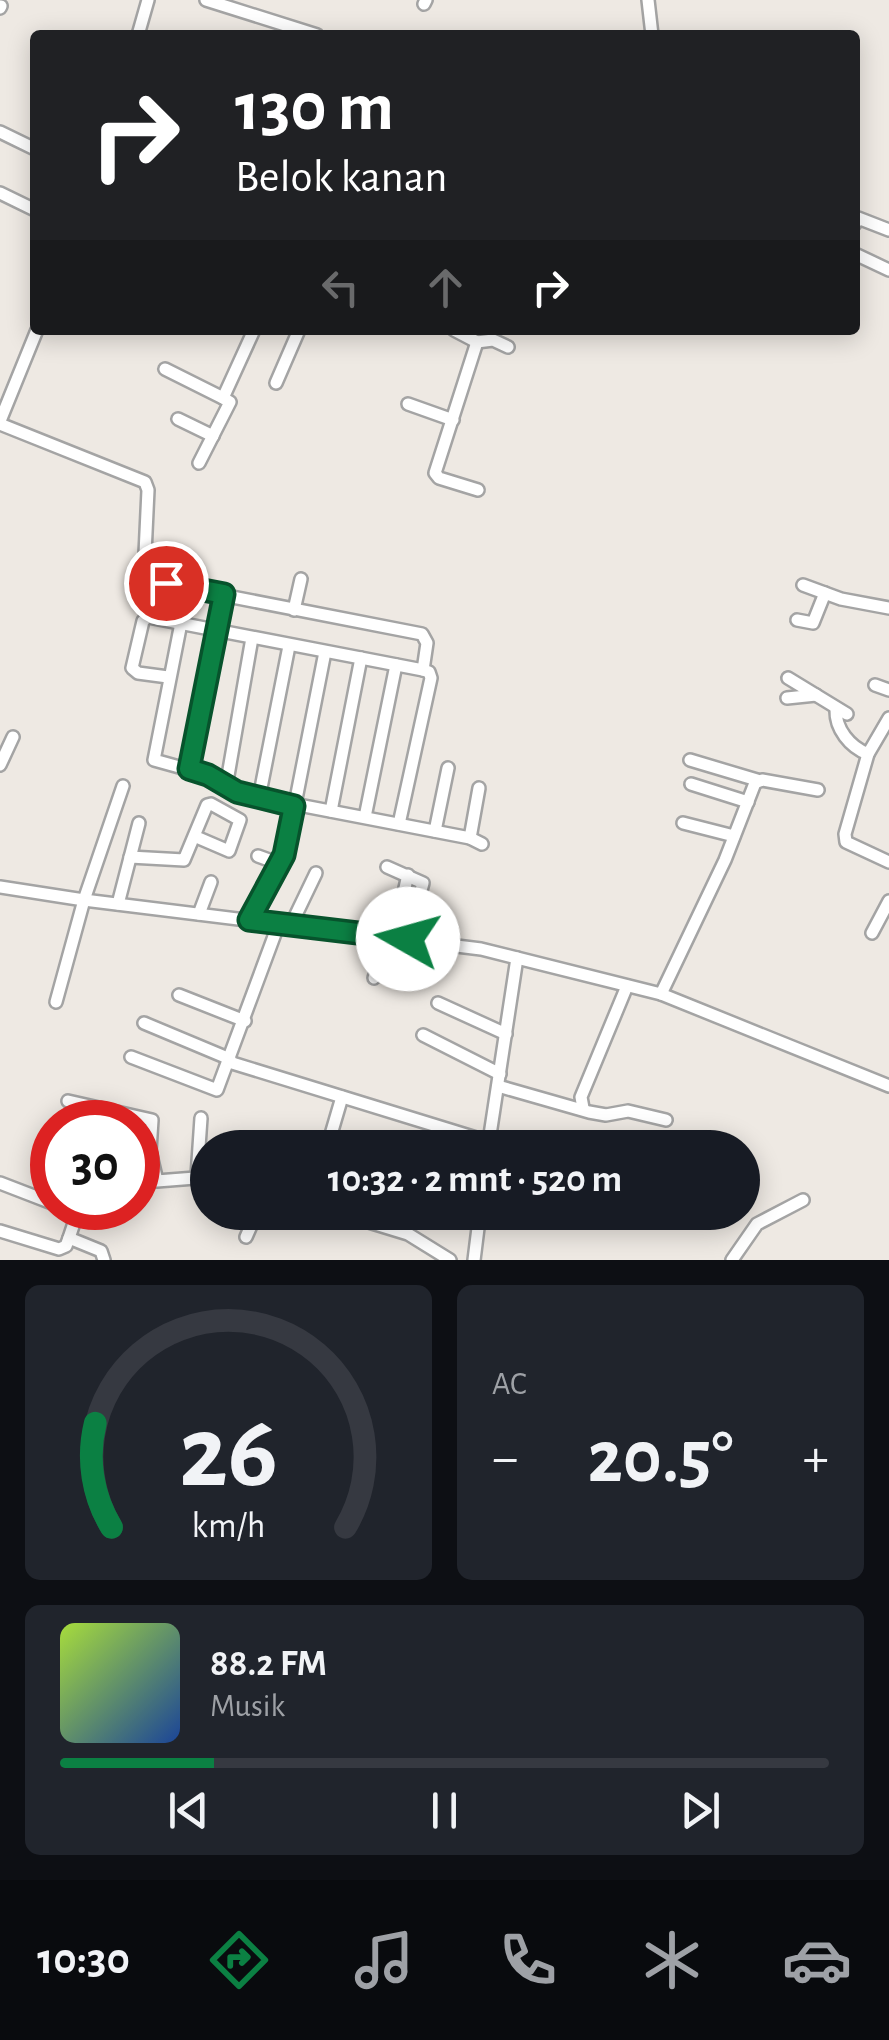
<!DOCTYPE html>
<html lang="id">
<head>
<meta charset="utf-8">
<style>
  body { margin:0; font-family:"Alegreya Sans",sans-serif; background:#20242c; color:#f1f3f6; height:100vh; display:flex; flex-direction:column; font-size:38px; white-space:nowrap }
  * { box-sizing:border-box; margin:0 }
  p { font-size:32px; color:#9ea1a6 }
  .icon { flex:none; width:55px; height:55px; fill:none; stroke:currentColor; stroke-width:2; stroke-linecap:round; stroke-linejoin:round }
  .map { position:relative; height:1260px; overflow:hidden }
  .sheet { display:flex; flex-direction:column; gap:25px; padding:25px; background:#0d0f14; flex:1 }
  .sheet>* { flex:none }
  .top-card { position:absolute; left:30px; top:30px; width:830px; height:305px; border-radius:10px; box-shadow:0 5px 25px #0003; background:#202124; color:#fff; overflow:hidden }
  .speed { position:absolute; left:30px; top:1100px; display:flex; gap:20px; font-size:50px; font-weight:700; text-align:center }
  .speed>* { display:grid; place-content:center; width:130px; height:130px; border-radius:50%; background:#171b24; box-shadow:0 5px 25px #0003; line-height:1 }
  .speed .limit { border:15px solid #d22; background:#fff; color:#111 }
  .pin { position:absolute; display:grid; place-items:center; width:85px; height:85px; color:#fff; margin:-42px; border:5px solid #fff; border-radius:50%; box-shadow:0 2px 10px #0007 }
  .me { position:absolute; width:110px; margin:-55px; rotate:277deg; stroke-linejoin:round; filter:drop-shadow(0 0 8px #0008) }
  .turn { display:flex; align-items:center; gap:35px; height:210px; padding:0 40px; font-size:45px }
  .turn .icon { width:130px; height:130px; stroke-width:2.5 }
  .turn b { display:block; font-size:70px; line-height:85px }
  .lanes { display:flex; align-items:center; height:95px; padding:0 40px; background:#0003; justify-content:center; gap:50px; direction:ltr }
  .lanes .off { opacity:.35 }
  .big { font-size:75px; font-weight:600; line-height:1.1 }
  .sheet .tile { flex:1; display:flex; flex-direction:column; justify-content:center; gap:15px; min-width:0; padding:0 35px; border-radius:15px; background:#20242c }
  .sheet .dial { align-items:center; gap:0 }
  .dial svg { height:260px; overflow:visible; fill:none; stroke:#363941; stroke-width:7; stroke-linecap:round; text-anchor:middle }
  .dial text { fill:#f1f3f6; stroke:none }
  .song { display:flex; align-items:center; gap:30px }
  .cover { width:120px; height:120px; border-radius:15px; background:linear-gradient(135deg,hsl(80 70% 55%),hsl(220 70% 35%)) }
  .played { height:10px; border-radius:5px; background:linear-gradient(90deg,#0b8043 20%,#363941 20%) }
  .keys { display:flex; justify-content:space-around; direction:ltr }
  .heat { display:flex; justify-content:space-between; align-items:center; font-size:55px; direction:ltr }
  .sheet .tiles { flex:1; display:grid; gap:25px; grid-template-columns:1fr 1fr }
  .tile:last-child { grid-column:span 2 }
  .trip { position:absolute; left:190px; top:1130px; width:570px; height:100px; border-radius:50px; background:#171b24; box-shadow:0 5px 25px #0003; font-weight:600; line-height:100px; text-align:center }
  .tabs { display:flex; height:160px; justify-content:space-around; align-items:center; background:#090b0e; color:#9ea1a6 }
  .tabs .icon { width:70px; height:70px }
  .tabs .current { color:#0b8043 }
  .tabs b { font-size:45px; color:#f1f3f6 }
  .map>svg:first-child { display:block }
</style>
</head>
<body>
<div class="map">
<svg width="889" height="1260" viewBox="0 0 889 1260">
  <rect width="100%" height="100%" fill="#eee9e3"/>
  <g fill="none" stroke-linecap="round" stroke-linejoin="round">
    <defs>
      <g id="minor">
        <path d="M 206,0 L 317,35"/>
        <path d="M 648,0 L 652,35"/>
        <path d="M 424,4 L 426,0"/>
        <path d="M 0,8 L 1,6"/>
        <path d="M 138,35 L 148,0"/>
        <path d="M 0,132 L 35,149"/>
        <path d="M 0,193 L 35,210"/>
        <path d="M 855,224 L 858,218 L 889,230"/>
        <path d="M 855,254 L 889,270"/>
        <path d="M 454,330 L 477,342 L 493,340 L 508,347"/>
        <path d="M 477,342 L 435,473 L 439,478 L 478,490"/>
        <path d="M 165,369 L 223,398"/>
        <path d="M 276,383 L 299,330"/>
        <path d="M 408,404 L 453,420"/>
        <path d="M 178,419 L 213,436"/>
        <path d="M 0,421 L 37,330"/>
        <path d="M 0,424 L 145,482 L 148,490 L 144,575 L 150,581 L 422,634 L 427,643 L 423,670 L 148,617 L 143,621 L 132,668 L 138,673 L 168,677"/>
        <path d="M 199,463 L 230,402 L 223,398 L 254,330"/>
        <path d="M 803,585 L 841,599 L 889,608"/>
        <path d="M 294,610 L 301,579"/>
        <path d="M 797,620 L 813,623 L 825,593"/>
        <path d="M 181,623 L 154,760 L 208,775 L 237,793 L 470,838 L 482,844"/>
        <path d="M 788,678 L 847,714"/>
        <path d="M 875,685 L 889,690"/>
        <path d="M 787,698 L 816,695"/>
        <path d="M 836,709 C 835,729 850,747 868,754"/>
        <path d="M 889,718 L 868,754 L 845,834 L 846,842 L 889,862"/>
        <path d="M 690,760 L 757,780"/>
        <path d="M 0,765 L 13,737"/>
        <path d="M 189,769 L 224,594"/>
        <path d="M 691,784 L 748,802"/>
        <path d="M 226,787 L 252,638"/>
        <path d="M 259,798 L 289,646"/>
        <path d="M 331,811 L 361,658"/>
        <path d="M 365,817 L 396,665"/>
        <path d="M 683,823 L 734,836"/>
        <path d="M 399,824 L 431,678 L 429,672 L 423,670"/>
        <path d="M 435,831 L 448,768"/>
        <path d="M 470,838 L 479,788"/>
        <path d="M 258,856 L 280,864"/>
        <path d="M 130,857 L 184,860 L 207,805 L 211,804 L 240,820 L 229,851 L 194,836"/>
        <path d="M 387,867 L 423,883 L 408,939"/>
        <path d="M 0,887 L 84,900 L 481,949 L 661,994 L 889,1086"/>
        <path d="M 118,904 L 139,823"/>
        <path d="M 199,914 L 211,882"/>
        <path d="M 398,918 L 408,875"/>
        <path d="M 249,920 L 285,855 L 325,652"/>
        <path d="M 291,925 L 316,873"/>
        <path d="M 872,933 L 889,901"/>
        <path d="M 374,978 L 389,936"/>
        <path d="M 661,994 L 725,860 L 755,783 L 762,780 L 818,790"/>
        <path d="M 179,995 L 245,1021"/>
        <path d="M 56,1002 L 84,900 L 123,786"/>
        <path d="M 438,1003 L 506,1034"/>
        <path d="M 144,1023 L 230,1059"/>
        <path d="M 423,1035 L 500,1074"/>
        <path d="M 131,1057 L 217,1090 L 279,923"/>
        <path d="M 229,1062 L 489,1142"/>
        <path d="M 498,1086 L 589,1112 L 606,1115 L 628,1111 L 666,1120"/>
        <path d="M 68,1101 L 152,1120 L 150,1151 L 157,1181 L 208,1177"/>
        <path d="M 583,1108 L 581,1097 L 627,986"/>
        <path d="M 327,1148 L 342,1097"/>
        <path d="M 488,1148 L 517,958"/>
        <path d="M 197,1176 L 201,1118"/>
        <path d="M 0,1183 L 52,1203"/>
        <path d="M 63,1208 L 77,1214 L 69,1238 L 101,1251 L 104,1260"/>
        <path d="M 336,1212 L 408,1234 L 450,1260"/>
        <path d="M 0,1231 L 59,1249 L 66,1246 L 69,1238"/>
        <path d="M 246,1237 L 257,1212"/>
        <path d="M 474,1260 L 480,1212"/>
        <path d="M 732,1260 L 757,1224 L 803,1200"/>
      </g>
    </defs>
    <use href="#minor" stroke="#a4a4a4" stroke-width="16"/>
    <use href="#minor" stroke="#fff" stroke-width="11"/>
  </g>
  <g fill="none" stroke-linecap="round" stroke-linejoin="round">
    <defs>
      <path id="route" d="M 166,583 L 224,594 L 189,769 L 208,775 L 237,792 L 294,806 L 284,855 L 249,920 L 408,939"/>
    </defs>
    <use href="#route" stroke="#07532c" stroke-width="25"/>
    <use href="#route" stroke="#0b8043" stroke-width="18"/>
  </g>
</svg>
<div class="speed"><div class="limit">30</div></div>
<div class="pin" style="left:166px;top:583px;background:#d93025"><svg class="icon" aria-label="arrive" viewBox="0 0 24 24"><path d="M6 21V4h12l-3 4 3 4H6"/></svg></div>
<svg class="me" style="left:408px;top:939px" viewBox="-20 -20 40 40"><circle r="19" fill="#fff"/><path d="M0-13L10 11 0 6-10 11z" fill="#0b8043"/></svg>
<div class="trip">10:32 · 2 mnt · 520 m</div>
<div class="top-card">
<div class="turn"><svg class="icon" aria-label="right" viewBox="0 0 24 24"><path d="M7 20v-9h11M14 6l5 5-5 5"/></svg><div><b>130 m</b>Belok kanan</div></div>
<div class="lanes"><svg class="icon off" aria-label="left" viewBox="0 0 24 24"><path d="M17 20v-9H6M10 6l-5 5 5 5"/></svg><svg class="icon off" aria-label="ahead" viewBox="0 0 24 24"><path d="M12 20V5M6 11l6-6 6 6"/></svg><svg class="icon" aria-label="right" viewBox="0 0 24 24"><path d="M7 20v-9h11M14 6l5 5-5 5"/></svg></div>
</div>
</div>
<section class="sheet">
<div class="tiles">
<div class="tile dial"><svg viewBox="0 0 100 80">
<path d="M14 69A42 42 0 1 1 86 69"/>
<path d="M14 69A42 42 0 0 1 9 37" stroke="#0b8043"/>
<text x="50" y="56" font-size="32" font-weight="700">26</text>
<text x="50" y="72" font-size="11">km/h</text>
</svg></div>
<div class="tile"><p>AC</p>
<div class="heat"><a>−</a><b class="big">20.5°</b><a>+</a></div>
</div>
<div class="tile">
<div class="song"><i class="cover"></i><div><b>88.2 FM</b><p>Musik</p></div></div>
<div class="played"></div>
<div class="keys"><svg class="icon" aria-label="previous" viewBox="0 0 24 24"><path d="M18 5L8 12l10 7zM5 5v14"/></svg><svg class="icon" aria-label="pause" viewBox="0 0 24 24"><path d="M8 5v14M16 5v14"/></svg><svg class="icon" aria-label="next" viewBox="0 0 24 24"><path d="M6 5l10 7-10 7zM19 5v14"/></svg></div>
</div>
</div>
</section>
<nav class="tabs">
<b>10:30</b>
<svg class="icon current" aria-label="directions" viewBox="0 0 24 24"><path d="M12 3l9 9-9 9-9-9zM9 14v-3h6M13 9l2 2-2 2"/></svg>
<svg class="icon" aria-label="music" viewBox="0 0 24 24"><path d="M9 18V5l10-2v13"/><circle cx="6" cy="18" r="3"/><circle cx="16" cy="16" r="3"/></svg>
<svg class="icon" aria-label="phone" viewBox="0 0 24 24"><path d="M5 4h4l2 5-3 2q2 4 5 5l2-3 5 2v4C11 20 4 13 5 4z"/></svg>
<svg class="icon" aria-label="climate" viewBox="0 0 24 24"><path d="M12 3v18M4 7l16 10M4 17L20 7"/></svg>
<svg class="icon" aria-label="car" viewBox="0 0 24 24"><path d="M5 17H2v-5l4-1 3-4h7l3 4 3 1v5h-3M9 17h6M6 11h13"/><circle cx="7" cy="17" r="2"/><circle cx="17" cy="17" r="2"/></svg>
</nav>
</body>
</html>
